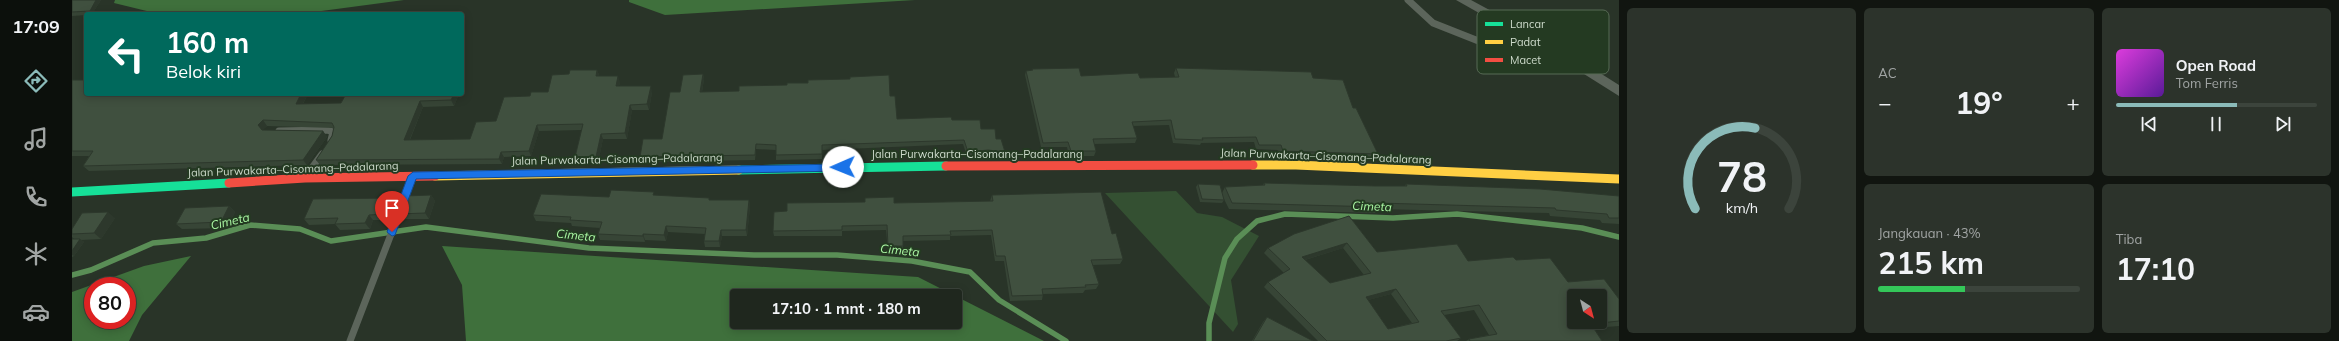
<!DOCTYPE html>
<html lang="id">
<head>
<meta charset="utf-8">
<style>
  body { margin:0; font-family:Mulish,sans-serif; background:#2c332b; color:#f1f3f6; height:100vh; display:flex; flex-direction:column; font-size:15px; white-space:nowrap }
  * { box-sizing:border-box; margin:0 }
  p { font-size:13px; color:#a1a5a4 }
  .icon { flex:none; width:22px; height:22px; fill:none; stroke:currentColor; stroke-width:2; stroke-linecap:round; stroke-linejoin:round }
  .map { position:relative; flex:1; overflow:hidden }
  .side { display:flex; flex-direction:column; gap:8px; padding:8px; background:#111510; width:720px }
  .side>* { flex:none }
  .top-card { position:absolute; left:12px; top:12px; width:380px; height:84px; border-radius:4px; box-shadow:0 2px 10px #0003,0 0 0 1px #3c443c; background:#00695c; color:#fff; overflow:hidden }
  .needle { width:26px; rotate:144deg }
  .tools { position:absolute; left:1495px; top:289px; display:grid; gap:8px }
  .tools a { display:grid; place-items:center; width:40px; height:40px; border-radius:4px; background:#1f271e; box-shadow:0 2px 10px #0003,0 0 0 1px #3c443c; font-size:20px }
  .speed { position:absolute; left:12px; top:277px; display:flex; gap:8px; font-size:20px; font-weight:700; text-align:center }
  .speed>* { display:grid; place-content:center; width:52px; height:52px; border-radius:50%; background:#1f271e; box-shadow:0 2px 10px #0003,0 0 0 1px #3c443c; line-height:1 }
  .speed .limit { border:6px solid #d22; background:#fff; color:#111 }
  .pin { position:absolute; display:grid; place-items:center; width:34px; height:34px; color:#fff; margin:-41px -17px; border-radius:50% 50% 50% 0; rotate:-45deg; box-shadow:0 0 4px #0007 }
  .pin .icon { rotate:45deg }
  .me { position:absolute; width:44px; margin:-22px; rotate:269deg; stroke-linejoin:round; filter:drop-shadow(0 0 3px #0008) }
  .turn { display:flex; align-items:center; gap:14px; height:84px; padding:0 16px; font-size:18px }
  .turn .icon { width:52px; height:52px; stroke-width:2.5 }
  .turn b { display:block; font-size:28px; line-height:34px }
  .big { font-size:30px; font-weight:700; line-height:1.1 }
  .side .widget { flex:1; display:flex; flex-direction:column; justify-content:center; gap:6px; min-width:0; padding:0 14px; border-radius:6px; background:#2c332b }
  .side .dial { align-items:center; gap:0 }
  .dial svg { height:104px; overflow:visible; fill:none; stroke:#3c443c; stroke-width:7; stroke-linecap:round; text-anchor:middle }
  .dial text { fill:#f1f3f6; stroke:none }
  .song { display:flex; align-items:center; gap:12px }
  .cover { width:48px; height:48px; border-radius:6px; background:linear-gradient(135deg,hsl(300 70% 55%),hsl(270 70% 35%)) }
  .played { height:4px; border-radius:2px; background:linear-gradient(90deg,#8bbbb9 60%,#3c443c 60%) }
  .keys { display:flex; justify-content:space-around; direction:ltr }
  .heat { display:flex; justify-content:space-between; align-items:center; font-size:22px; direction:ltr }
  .charge { height:6px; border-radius:3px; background:linear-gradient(90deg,#34c759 43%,#3c443c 0) }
  .side .tiles { flex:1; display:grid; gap:8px; grid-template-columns:repeat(3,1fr) }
  .widget:first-child { grid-row:span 2 }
  .trip { position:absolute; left:658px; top:289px; width:232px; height:40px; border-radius:4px; background:#1f271e; box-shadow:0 2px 10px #0003,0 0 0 1px #3c443c; font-weight:700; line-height:40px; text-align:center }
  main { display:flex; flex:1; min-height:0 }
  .tab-bar { display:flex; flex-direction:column; width:72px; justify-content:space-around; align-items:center; background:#0c100c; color:#a1a5a4 }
  .tab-bar .icon { width:28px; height:28px }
  .tab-bar .active { color:#8bbbb9 }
  .tab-bar b { font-size:18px; color:#f1f3f6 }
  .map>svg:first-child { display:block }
</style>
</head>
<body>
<main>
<nav class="tab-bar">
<b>17:09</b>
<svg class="icon active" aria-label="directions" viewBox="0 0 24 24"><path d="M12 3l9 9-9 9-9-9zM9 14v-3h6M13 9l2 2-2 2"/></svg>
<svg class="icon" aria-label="music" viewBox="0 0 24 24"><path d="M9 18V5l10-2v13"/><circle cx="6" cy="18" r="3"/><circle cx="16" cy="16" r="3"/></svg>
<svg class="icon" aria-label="phone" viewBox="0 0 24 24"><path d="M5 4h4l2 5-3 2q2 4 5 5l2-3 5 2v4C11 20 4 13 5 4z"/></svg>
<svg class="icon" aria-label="climate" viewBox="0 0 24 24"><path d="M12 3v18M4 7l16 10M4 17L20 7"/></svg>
<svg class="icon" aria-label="car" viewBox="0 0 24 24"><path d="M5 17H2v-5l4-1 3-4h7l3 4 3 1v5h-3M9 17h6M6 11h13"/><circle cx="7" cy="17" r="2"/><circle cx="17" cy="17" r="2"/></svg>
</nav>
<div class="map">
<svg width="1547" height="341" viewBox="0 0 1547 341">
  <rect width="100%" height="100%" fill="#293428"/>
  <path fill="#345032" d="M 1104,191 L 1125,213 L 1150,217 L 1187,236 L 1159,280 L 1166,324 L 1161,332 L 1033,193 Z"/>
  <g fill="#3f703c" fill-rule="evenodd">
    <path d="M 43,0 L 332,0 L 227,14 L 87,14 L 42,3 Z"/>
    <path d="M 557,0 L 843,0 L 593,15 L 557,2 Z"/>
    <path d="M 370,246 L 846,277 L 972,341 L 394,341 L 390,285 ZM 665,296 L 883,296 L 883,322 L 665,322 Z"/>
    <path d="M 119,256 L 70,315 L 57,341 L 0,341 L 0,292 L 72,266 ZM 21,286 L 55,286 L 55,320 L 21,320 Z"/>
  </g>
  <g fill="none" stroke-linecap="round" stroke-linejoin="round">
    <g stroke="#5a8e56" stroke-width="5.5">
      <path d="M 0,275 L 19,270 L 81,243 L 134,238 L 178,225 L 228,229 L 259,241 L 354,227 L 517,248 L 682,255 L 765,255 L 840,261 L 898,272 L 927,300 L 994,341"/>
      <path d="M 1137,341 L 1137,323 L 1153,258 L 1165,239 L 1185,221 L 1213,214 L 1321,218 L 1385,214 L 1510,228 L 1547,237"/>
    </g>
    <g stroke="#5c655b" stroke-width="7">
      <path d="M 1336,0 L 1361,23 L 1404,40 L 1458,54 L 1489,54"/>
      <path d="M 207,131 L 255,130 L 261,132 L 259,140"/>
      <path d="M 234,176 L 250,154"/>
      <path d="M 278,341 L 341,177"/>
    </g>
    <path fill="#5c655b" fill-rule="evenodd" d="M 1384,0 L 1399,0 L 1493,51 L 1547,85 L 1547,96 L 1485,57 Z"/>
    <g stroke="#16e098" stroke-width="9">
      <path d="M 667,170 L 874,166"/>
      <path d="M 0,192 L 157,183"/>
    </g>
    <g stroke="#ffcf43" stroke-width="9">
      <path d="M 1181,165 L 1224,165 L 1547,179"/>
      <path d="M 363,176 L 667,170"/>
    </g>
    <g stroke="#f24e42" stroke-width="9">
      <path d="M 874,166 L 1181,165"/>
      <path d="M 157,183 L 233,178 L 363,176"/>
    </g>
  </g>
  <g fill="#374536" fill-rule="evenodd">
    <path d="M 0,0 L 29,0 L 20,14 L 14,14 L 14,15 L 0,16 Z"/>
    <path d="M 1104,68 L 1241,78 L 1281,108 L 1306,154 L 1302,159 L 1208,156 L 1206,150 L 1184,149 L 1182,142 L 1129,143 L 1128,145 L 1101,143 L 1097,125 L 1061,126 L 1065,138 L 1063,143 L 1022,144 L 1024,151 L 1022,156 L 997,156 L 995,147 L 969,147 L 953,75 L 954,71 L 960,70 L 960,69 L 1009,76 L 1068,78 L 1103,77 L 1102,73 Z"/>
    <path d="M 525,70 L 527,75 L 527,76 L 548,82 L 547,86 L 580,92 L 577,110 L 560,110 L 555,139 L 531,139 L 526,163 L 506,163 L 503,157 L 510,130 L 467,131 L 459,156 L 432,157 L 430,164 L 248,165 L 244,160 L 260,136 L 262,128 L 195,126 L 190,130 L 251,131 L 255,137 L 235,165 L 17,171 L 11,166 L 17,156 L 0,156 L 0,80 L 14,94 L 236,94 L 231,104 L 269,103 L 274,94 L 387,94 L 382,106 L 351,107 L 338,140 L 398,139 L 424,121 L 458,96 L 476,92 L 497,74 Z"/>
    <path d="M 631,74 L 632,79 L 630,92 L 818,96 L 825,119 L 880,120 L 909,129 L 924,139 L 933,152 L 932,156 L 916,155 L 895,156 L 891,144 L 750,150 L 750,159 L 704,160 L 704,150 L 684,149 L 683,160 L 569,162 L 568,157 L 590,139 L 608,92 Z"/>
    <path d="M 1192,183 L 1304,186 L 1333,186 L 1334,184 L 1547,196 L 1547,224 L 1530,223 L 1528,220 L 1478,216 L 1477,213 L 1306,209 L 1303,213 L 1157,209 L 1150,195 L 1152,200 L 1150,203 L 1128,202 L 1124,187 L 1126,184 L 1150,193 L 1153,187 L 1191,185 Z"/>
    <path d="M 359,195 L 363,201 L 357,219 L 330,219 L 326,214 Z"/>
    <path d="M 920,195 L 1040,234 L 1051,259 L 1048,264 L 1021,265 L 1027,284 L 1024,289 L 1013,290 L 1011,293 L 971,294 L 970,300 L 938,301 L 932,261 L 923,261 L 919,235 L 878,236 L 878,240 L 831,241 L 831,251 L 816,251 L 814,230 L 770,231 L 770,236 L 702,236 L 701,231 L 715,211 L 822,203 L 918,201 Z"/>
    <path d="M 583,196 L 637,200 L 677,200 L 678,207 L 675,236 L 650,236 L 648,247 L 633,247 L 632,241 L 633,234 L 596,232 L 594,241 L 573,240 L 573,242 L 528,240 L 526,234 L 528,228 L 500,226 L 499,223 L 464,221 L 461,215 L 537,197 Z"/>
    <path d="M 325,204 L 319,220 L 301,220 L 298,229 L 268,230 L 263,224 L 237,225 L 232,219 Z"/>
    <path d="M 157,206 L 163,212 L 155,228 L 110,229 L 104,224 Z"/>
    <path d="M 1277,216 L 1305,252 L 1396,261 L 1444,260 L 1496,282 L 1547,299 L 1547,326 L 1522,328 L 1530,341 L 1394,341 L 1397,339 L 1417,335 L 1402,310 L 1372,315 L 1389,338 L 1385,341 L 1246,341 L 1192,287 L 1196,282 L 1212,273 L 1192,253 L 1196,248 ZM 1271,248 L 1292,275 L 1258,283 L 1233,260 ZM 1319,294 L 1340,323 L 1316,329 L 1296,300 Z"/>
    <path d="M 43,218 L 29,239 L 9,240 L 12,242 L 2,256 L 0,257 L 0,239 L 2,239 L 0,237 L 0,229 Z"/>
    <path d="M 1195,317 L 1241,341 L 1180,341 L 1191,322 Z"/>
  </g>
  <g fill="#2d382c">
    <path d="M 24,0 L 29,0 L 20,14 L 18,11 Z"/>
    <path d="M 525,70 L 527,75 L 526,82 L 524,76 Z"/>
    <path d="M 631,74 L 632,79 L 629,97 L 628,92 Z"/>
    <path d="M 546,76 L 548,82 L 546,92 L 544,86 Z"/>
    <path d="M 579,86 L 580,92 L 577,110 L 575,104 Z"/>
    <path d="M 229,94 L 236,94 L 228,109 L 224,104 Z"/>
    <path d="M 382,94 L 387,94 L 382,106 L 379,100 Z"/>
    <path d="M 348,101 L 351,107 L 335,146 L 332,140 Z"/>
    <path d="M 558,105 L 560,110 L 555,139 L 553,133 Z"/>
    <path d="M 191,120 L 195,126 L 190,131 L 186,125 Z"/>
    <path d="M 465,125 L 467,131 L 459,156 L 457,151 Z"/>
    <path d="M 251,131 L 255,137 L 235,165 L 231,160 Z"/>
    <path d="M 529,134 L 531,139 L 526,163 L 524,157 Z"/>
    <path d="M 429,152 L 432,157 L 430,164 L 427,159 Z"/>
    <path d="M 359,195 L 363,201 L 357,219 L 353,213 Z"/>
    <path d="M 321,198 L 325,204 L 319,220 L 315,214 Z"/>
    <path d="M 677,200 L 678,207 L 675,236 L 674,230 Z"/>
    <path d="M 157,206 L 163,212 L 155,228 L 149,222 Z"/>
    <path d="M 36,212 L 43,218 L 29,239 L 22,233 Z"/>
    <path d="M 297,215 L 301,220 L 298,229 L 293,223 Z"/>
    <path d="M 594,226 L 596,232 L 594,241 L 592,235 Z"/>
    <path d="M 649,230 L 650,236 L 648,247 L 647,241 Z"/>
    <path d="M 571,234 L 573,240 L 573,242 L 571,236 Z"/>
    <path d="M 8,239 L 12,242 L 2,256 L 0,255 L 0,251 Z"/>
    <path d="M 1275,243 L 1271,248 L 1226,262 L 1230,257 Z"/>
    <path d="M 1324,289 L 1319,294 L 1289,302 L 1294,297 Z"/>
  </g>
  <g fill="#40503f" stroke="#2d382c" fill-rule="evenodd">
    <path d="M 0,0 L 24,0 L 18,11 L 0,12 Z"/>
    <path d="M 1007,68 L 1009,76 L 1066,73 L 1068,78 L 1107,77 L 1104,68 L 1239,72 L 1241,78 L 1271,80 L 1281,108 L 1284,108 L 1306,154 L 1211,151 L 1209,145 L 1187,145 L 1184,137 L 1130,138 L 1131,140 L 1103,139 L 1099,120 L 1060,122 L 1065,138 L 1021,139 L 1024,151 L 999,151 L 996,142 L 971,143 L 954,71 L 961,70 L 960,69 Z"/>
    <path d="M 498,70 L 525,70 L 524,76 L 546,76 L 544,86 L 579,86 L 575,104 L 558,105 L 553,133 L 529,134 L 524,157 L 503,157 L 511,124 L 465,125 L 457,151 L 429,152 L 427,159 L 244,160 L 260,136 L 262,127 L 260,123 L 191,120 L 186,125 L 190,130 L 251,131 L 231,160 L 11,166 L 21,151 L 0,151 L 0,80 L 14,80 L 14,94 L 229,94 L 224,104 L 269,103 L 274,94 L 382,94 L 379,100 L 348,101 L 332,140 L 398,139 L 404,122 L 424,121 L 432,97 L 458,96 L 459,92 L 476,92 L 480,75 L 497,74 Z"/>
    <path d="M 631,74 L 628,92 L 667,91 L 667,86 L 715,85 L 715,83 L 736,83 L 736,80 L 778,79 L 778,77 L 817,75 L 818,96 L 823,96 L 825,119 L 879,117 L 880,120 L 908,120 L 909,129 L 923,129 L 924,139 L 929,139 L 933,152 L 916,150 L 896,152 L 892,140 L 750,145 L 750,154 L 704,155 L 704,145 L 684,144 L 683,155 L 568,157 L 571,139 L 590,139 L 598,92 L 608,92 L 611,75 Z"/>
    <path d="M 1192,183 L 1304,186 L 1335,186 L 1334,184 L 1468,189 L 1547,196 L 1547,218 L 1537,218 L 1535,214 L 1484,210 L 1483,208 L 1306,203 L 1307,207 L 1160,203 L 1153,187 L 1193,185 Z"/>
    <path d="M 1126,184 L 1148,185 L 1152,200 L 1130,199 Z"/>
    <path d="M 539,190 L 582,192 L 581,195 L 637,198 L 637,200 L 677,200 L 674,230 L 649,230 L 647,241 L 632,241 L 634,228 L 594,226 L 592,235 L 571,234 L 571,236 L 526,234 L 530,222 L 498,220 L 499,217 L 461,215 L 469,194 L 537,197 Z"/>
    <path d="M 1029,192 L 1040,234 L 1044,233 L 1051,259 L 1019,260 L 1027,284 L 1013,285 L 1014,287 L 970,289 L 971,295 L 940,296 L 933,256 L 924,256 L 920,230 L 878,231 L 879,235 L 831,236 L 831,246 L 816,246 L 815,225 L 770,226 L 770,230 L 701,231 L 702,212 L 715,211 L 715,203 L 793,202 L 793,198 L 822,197 L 822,203 L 921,201 L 920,195 Z"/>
    <path d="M 359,195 L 353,213 L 326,214 L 333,196 Z"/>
    <path d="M 321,198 L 315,214 L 297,215 L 293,223 L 263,224 L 266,218 L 232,219 L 241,199 Z"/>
    <path d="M 157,206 L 149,222 L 104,224 L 113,208 Z"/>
    <path d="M 36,212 L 22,233 L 0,234 L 0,229 L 10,213 Z"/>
    <path d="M 1277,216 L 1305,252 L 1385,244 L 1396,261 L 1441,257 L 1444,260 L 1478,258 L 1496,282 L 1532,279 L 1547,299 L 1547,321 L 1519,324 L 1530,341 L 1398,341 L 1397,339 L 1425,334 L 1407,305 L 1369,311 L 1389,338 L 1374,341 L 1255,341 L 1196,282 L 1218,269 L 1196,248 L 1222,234 ZM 1275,243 L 1299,273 L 1258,283 L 1230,257 ZM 1324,289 L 1347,322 L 1316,329 L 1294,297 ZM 1502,296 L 1528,296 L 1528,322 L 1502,322 Z"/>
    <path d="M 0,239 L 8,239 L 0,251 Z"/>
    <path d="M 1195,317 L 1241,341 L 1181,341 Z"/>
  </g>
  <path fill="#1a73e8" stroke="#114b97" d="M 771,164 L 775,167 L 771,171 L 344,179 L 323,235 L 320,236 L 315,232 L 336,176 L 341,172 Z"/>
  <g text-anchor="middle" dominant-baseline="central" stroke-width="4" stroke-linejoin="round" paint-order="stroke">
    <g font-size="11" fill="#cedbcc" stroke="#243a22">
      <text x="905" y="154">Jalan Purwakarta–Cisomang–Padalarang</text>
      <text transform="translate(1254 156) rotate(2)">Jalan Purwakarta–Cisomang–Padalarang</text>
      <text transform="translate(545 159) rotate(-1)">Jalan Purwakarta–Cisomang–Padalarang</text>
      <text transform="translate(221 169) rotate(-2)">Jalan Purwakarta–Cisomang–Padalarang</text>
    </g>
    <g font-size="12" font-style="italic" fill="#aaf7a3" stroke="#243a22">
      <text transform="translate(1300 206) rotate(2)">Cimeta</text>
      <text transform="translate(158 221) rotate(-13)">Cimeta</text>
      <text transform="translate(504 235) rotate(6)">Cimeta</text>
      <text transform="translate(828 250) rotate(6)">Cimeta</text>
    </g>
  </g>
  <rect x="1405" y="10" width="132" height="64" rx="6" fill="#243a22" stroke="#576a55" stroke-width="1"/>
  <rect x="1413" y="22" width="18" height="4" fill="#16e098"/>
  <rect x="1413" y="40" width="18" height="4" fill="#ffcf43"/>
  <rect x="1413" y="58" width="18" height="4" fill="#f24e42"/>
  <g font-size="11" fill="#cedbcc">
    <text x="1438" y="28">Lancar</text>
    <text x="1438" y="46">Padat</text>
    <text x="1438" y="64">Macet</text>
  </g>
</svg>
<div class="tools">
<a><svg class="needle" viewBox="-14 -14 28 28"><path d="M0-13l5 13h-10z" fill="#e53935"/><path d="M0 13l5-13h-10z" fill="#a1a5a4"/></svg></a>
</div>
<div class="speed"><div class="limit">80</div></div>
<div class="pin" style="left:320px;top:232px;background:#d93025"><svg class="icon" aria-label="arrive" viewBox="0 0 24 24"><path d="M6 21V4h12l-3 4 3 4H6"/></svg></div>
<svg class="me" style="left:771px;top:167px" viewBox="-20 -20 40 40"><circle r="19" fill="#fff"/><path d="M0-13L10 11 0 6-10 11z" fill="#1a73e8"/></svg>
<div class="trip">17:10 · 1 mnt · 180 m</div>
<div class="top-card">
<div class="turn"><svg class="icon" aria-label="left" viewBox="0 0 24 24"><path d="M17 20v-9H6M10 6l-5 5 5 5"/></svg><div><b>160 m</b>Belok kiri</div></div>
</div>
</div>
<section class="side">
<div class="tiles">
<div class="widget dial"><svg viewBox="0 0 100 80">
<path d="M14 69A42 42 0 1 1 86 69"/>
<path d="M14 69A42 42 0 0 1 60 7" stroke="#8bbbb9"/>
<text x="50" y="56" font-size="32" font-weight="700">78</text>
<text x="50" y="72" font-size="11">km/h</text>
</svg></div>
<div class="widget"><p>AC</p>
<div class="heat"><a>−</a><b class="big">19°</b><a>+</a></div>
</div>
<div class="widget">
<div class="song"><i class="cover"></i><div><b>Open Road</b><p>Tom Ferris</p></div></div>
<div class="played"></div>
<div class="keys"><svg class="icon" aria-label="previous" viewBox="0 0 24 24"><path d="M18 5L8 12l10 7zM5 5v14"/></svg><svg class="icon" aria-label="pause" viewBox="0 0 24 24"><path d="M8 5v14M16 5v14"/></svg><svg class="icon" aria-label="next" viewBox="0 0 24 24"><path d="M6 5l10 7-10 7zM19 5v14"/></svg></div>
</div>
<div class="widget"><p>Jangkauan · 43%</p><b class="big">215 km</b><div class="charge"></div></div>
<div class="widget"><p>Tiba</p><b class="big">17:10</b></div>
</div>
</section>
</main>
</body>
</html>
